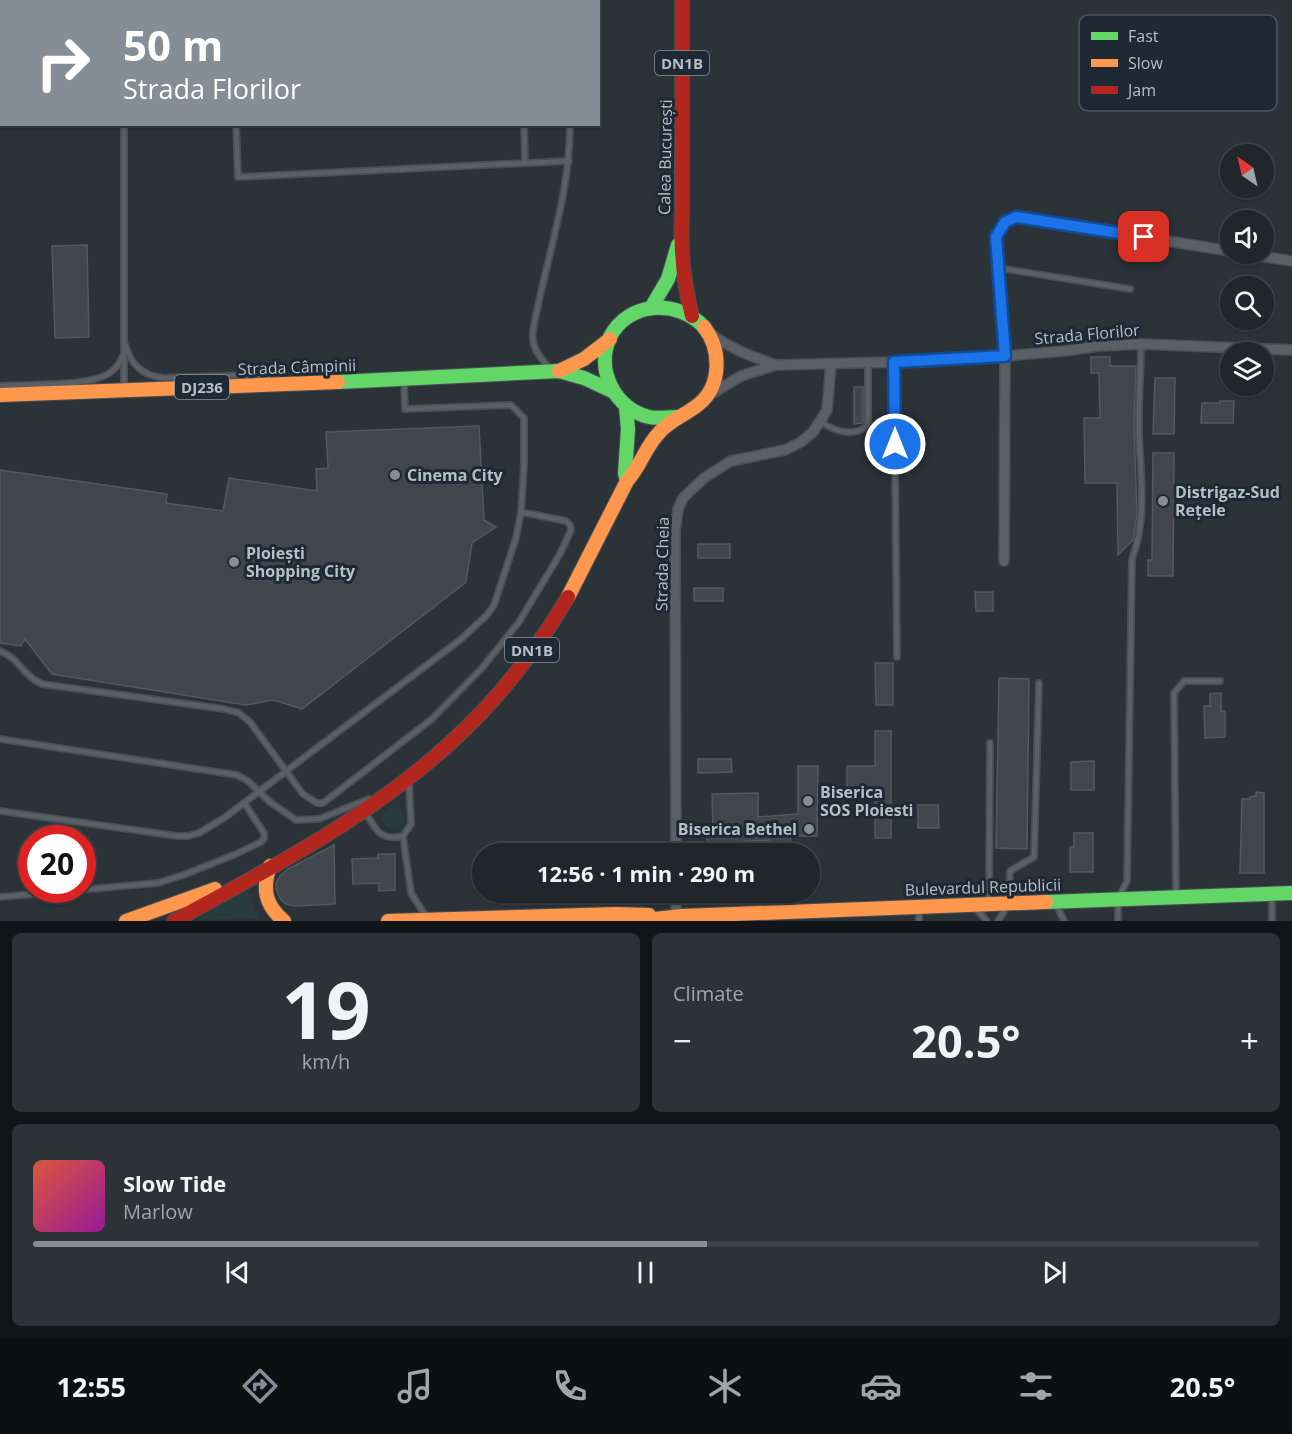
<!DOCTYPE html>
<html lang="en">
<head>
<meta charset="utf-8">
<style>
  body { margin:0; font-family:"Open Sans",sans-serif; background:#2d3236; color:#f1f3f6; height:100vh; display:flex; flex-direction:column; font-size:22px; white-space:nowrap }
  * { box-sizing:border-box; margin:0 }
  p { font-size:20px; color:#a2a5a8 }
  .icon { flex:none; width:33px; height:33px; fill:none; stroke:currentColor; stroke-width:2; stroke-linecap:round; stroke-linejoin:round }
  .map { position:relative; height:921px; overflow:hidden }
  .details { display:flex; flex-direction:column; gap:12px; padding:12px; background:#121517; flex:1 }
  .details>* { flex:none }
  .top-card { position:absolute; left:0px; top:0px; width:600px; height:126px; box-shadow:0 2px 4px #0004,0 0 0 2px #3d4347; background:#858e96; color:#fff; overflow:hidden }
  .needle { width:39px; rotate:326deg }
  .controls { position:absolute; left:1220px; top:144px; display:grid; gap:12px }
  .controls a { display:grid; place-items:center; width:54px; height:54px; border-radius:50%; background:#20262a; box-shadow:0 2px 4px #0004,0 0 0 2px #3d4347; font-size:30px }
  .speed { position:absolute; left:18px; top:825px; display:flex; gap:12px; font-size:30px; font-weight:700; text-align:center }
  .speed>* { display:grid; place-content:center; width:78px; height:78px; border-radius:50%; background:#20262a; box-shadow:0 2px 4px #0004,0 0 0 2px #3d4347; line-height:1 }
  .speed .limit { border:9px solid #d22; background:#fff; color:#111 }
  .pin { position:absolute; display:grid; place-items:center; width:51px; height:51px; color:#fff; margin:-26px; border-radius:12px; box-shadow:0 3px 9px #0006 }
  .me { position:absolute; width:66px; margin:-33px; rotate:0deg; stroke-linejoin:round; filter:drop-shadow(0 0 4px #0008) }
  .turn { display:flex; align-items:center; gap:21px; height:126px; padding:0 24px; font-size:27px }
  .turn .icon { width:78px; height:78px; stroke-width:2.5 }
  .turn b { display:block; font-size:42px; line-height:51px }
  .big { font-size:45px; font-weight:700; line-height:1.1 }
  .details .tile { flex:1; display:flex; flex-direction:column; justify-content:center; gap:9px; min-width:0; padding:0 21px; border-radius:9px; background:#2d3236 }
  .details .dial { align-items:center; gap:0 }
  .dial b { font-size:78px; line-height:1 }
  .song { display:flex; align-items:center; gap:18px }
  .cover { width:72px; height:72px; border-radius:9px; background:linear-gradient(135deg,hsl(10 70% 55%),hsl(300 70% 35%)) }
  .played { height:6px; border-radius:3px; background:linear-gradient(90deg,#858e96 55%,#3d4347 55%) }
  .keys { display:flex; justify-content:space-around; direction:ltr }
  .heat { display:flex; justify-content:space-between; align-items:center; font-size:33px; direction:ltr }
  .details .tiles { flex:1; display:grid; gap:12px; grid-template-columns:1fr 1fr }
  .tile:last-child { grid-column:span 2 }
  .trip { position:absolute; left:472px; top:843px; width:348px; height:60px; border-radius:30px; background:#20262a; box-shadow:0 2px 4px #0004,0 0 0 2px #3d4347; font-weight:700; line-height:60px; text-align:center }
  .tabs { display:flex; height:96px; justify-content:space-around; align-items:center; background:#0d0f11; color:#a2a5a8 }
  .tabs .icon { width:42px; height:42px }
  .tabs .on { color:#858e96 }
  .tabs b { font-size:27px; color:#f1f3f6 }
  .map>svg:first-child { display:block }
</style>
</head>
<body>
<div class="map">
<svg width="1292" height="921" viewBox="0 0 1292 921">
  <rect width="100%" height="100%" fill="#2b3238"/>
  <g fill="#283c3d">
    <circle cx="394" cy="818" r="11"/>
    <path d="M 249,887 L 252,902 L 259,916 L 254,919 L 198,920 L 199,915 Z"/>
  </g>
  <g fill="#40464c" stroke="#535a5f" stroke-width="1.5">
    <path d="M 87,245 L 89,337 L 55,338 L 52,246 Z"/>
    <path d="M 1091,357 L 1110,357 L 1110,366 L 1136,366 L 1134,425 L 1137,515 L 1133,540 L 1118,555 L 1117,483 L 1085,483 L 1084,418 L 1100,418 L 1099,373 L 1091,373 Z"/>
    <path d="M 1155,378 L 1175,378 L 1174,434 L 1153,434 Z"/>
    <path d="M 854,387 L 863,387 L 863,423 L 854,424 Z"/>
    <path d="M 1220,401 L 1234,401 L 1233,423 L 1201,423 L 1202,403 L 1220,403 Z"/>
    <path d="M 479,426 L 484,520 L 496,527 L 472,543 L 466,582 L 302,709 L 273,700 L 246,705 L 52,674 L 25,639 L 21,646 L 0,643 L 0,470 L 167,494 L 166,503 L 223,511 L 229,478 L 317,491 L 316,469 L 328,468 L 326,432 Z"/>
    <path d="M 1153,453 L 1174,453 L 1173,576 L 1148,576 L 1148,560 L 1152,560 Z"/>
    <rect x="698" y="544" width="32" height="14"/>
    <rect x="694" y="588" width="29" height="13"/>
    <path d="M 975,592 L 993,592 L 993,611 L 976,611 Z"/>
    <path d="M 875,663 L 893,663 L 893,705 L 876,705 Z"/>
    <path d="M 999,678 L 1029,679 L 1027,849 L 996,848 Z"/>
    <path d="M 1221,693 L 1221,711 L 1225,711 L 1225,737 L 1205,738 L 1204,706 L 1210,706 L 1210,694 Z"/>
    <path d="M 875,731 L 891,731 L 891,838 L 875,838 L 875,795 L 847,795 L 847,766 L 875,766 Z"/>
    <path d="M 698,759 L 731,759 L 732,772 L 698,773 Z"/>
    <path d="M 1094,761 L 1094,790 L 1071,790 L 1071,762 Z"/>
    <path d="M 798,766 L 818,766 L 817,836 L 790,836 L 791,842 L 769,843 L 769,840 L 707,843 L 706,829 L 713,829 L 712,794 L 758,793 L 758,817 L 798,814 Z"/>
    <path d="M 1256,792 L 1264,793 L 1264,873 L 1240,873 L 1242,799 L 1250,799 L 1250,797 L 1256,796 Z"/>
    <path d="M 918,805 L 938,805 L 939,828 L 918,828 Z"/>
    <path d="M 1074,833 L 1093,833 L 1093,872 L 1070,872 L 1070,847 L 1074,847 Z"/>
    <path d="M 334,845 L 335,904 L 295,906 L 286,904 L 281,900 L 276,889 L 276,883 L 280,876 L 288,869 Z"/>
    <path d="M 378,854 L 395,854 L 395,890 L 379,891 L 379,883 L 353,884 L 352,859 L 378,858 Z"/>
  </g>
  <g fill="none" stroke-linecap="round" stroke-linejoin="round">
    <defs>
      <g id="lane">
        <path d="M 123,0 L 123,2"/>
        <path d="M 568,0 L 568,2"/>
        <path d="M 236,124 L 238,177 L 569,161"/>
        <path d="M 524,124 L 525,163"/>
        <path d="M 999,268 L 1130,289"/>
        <path d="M 125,344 C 131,365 142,375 163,378 L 251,375 L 276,378"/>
        <path d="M 894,363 L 897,657"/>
        <path d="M 549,368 C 539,356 531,347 533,331 C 545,262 570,196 570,124"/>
        <path d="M 0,386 C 27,384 75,386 98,378 C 109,375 118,368 122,357"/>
        <path d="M 124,389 L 124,124"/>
        <path d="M 821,422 C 834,431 855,438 868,425 L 868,362"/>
        <path d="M 0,651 C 19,658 23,676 42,684 L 224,709 L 239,713 L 250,722 L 303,794 L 317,803 L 323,803 L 432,719 L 482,668 L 519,622 L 560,554 L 571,530 L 570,525 L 566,521 L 521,512"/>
        <path d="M 0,739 L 237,775 L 248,781 L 270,802 L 296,820 L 319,819 L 369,799"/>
        <path d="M 0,811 L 177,836 L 188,836 L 199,833 L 224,818 L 460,640 L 487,615 L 494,605 L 516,538 L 521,512 L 524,464 L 524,418 L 511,405 L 405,409 L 404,382"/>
        <path d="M 366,813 C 376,831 381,841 403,836 L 411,824 L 409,783"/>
        <path d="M 403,836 L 411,893 L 425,915"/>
        <path d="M 1176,894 L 1174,693 L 1184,681 L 1220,681"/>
        <path d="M 0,897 L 158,883 L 186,874 L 236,854 L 261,842 L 264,838 L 264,833 L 245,804"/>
        <path d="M 1272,897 L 1272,921"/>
        <path d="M 989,901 L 990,743"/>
        <path d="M 1009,901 L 1010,871 L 1034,857 L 1039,683"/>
        <path d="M 1056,904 L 1064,921"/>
        <path d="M 975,908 L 987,921"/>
        <path d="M 919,921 L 919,909"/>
        <path d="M 998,921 L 1006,908"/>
        <path d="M 1118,921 L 1118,899 L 1127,881 L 1132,559 C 1147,520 1141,477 1139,436 C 1138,406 1141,374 1141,344"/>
      </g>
      <g id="street">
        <path d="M 1247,254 L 1292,261"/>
        <path d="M 711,334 C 731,349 753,357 776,365"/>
        <path d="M 711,394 L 741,376 L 776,365 L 894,362 L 1005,356 L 1064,351 L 1098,346 L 1141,344 L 1292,350"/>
        <path d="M 1004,561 L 1005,356 L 997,237 L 1005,222 L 1016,217 L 1230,251"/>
        <path d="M 676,854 L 675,531 L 678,509 L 683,498 L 704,478 L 731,461 L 785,450 L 801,442 L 813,432 L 827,410 L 831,364"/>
        <path d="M 676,892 L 676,916"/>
      </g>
      <g id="fast">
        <path d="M 651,308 L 668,279 L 678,245"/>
        <path d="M 338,382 L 559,371 L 584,378 L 612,391"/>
        <path d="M 626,407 L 628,429 L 625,473 L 627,481"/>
        <path d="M 677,417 C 668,417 658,419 649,417 C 615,409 595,370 610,337 C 628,301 678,299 704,327"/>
        <path d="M 1046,902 L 1292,893"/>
      </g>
      <g id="slow">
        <path d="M 559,371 L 584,359 L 610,339"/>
        <path d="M 0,395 L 338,382"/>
        <path d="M 568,597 L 627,481 C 640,467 645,448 658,434 C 669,420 686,415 699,404 C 722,385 721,349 704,327"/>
        <path d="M 270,866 C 262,889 265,905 284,921"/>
        <path d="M 126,921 L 215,889"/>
        <path d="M 388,921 L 616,914 L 649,915"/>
        <path d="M 637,921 L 682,916 L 1046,902"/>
      </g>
      <g id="jam">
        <path d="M 682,0 L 682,211 C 680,247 683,281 692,316"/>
        <path d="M 174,921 C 269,869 368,818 448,745 C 495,703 536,651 568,597"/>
      </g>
    </defs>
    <use href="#lane" stroke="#494f55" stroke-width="8"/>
    <use href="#street" stroke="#494f55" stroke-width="12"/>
    <use href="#fast" stroke="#494f55" stroke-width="16"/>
    <use href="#slow" stroke="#494f55" stroke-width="16"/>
    <use href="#jam" stroke="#494f55" stroke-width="16"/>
    <use href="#lane" stroke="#5b6066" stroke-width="4.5"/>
    <use href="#street" stroke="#5b6066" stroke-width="9"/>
    <use href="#fast" stroke="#63d668" stroke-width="14"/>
    <use href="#slow" stroke="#ff974d" stroke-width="14"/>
    <use href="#jam" stroke="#b3261e" stroke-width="14"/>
  </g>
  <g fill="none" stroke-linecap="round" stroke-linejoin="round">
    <defs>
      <path id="route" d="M 895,444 L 894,362 L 1005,356 L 996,237 L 1005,222 L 1016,217 L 1144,237"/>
    </defs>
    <use href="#route" stroke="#114b97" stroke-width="15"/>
    <use href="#route" stroke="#1a73e8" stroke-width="10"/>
  </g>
  <g fill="#858e96" stroke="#1f2933" stroke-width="2">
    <circle cx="395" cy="475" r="6"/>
    <circle cx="1163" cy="501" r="6"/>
    <circle cx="234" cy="562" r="6"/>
    <circle cx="808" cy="801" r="6"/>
    <circle cx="809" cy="829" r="6"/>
  </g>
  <g text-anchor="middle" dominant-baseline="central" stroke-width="6" stroke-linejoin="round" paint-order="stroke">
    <g fill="#1f2933" stroke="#89929b" stroke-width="1.5">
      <rect x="655" y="51" width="54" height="24" rx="4.5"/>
      <rect x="175" y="375" width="54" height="24" rx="4.5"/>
      <rect x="505" y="638" width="54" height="24" rx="4.5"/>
    </g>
    <g font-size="15" font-weight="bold" fill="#b6bfc8">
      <text x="682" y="63">DN1B</text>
      <text x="202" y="387">DJ236</text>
      <text x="532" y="650">DN1B</text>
    </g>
    <g font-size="16" fill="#b6bfc8" stroke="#1f2933">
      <text transform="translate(665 157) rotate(-89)">Calea București</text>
      <text transform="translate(1087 334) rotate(-5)">Strada Florilor</text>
      <text transform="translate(297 367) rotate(-2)">Strada Câmpinii</text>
      <text transform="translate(662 564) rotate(-89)">Strada Cheia</text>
      <text transform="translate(983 887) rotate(-2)">Bulevardul Republicii</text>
    </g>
    <g font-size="16" font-weight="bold" fill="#b6bfc8" stroke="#1f2933" text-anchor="start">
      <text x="407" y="475">Cinema City</text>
      <text x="1175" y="492">Distrigaz-Sud<tspan x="1175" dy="18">Rețele</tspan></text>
      <text x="246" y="553">Ploiești<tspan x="246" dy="18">Shopping City</tspan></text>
      <text x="820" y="792">Biserica<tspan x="820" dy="18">SOS Ploiesti</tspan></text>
      <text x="797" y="829" text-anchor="end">Biserica Bethel</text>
    </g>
  </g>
  <rect x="1079" y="15" width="198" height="96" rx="9" fill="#1f2933" stroke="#4c5660" stroke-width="1.5"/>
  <rect x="1091" y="32" width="27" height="8" fill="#63d668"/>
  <rect x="1091" y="59" width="27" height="8" fill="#ff974d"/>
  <rect x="1091" y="86" width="27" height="8" fill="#b3261e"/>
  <g font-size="16" fill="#b6bfc8">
    <text x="1128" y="42">Fast</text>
    <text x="1128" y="69">Slow</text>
    <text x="1128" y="96">Jam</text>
  </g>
</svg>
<div class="controls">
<a><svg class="needle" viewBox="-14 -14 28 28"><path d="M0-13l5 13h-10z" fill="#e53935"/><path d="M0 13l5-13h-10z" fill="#a2a5a8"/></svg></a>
<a><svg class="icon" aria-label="sound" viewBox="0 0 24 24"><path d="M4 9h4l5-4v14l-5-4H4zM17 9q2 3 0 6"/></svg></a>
<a><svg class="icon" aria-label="search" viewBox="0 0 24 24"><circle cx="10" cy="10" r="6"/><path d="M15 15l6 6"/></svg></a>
<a><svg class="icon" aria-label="layers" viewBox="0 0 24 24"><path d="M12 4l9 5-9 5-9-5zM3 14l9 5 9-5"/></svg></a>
</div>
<div class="speed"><div class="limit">20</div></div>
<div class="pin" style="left:1144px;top:237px;background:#d93025"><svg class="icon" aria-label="arrive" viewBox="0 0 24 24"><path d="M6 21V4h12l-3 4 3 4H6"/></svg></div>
<svg class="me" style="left:895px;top:444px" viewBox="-20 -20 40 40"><circle r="17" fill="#1a73e8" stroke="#fff" stroke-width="3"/><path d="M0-11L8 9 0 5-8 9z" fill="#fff"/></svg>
<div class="trip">12:56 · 1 min · 290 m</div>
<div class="top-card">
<div class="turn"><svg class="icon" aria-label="right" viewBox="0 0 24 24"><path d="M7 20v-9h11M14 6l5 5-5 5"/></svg><div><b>50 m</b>Strada Florilor</div></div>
</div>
</div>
<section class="details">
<div class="tiles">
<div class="tile dial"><b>19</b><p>km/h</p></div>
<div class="tile"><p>Climate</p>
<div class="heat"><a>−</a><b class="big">20.5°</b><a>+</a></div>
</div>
<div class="tile">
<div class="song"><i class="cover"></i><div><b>Slow Tide</b><p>Marlow</p></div></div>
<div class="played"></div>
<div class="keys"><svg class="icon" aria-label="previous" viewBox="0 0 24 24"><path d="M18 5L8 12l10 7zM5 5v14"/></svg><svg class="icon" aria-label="pause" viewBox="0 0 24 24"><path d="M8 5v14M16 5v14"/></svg><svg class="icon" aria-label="next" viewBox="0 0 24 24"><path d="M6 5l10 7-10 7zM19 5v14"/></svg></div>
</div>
</div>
</section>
<nav class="tabs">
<b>12:55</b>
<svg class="icon on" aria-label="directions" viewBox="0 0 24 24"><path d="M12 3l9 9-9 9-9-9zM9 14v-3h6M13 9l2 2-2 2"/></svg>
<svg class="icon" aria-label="music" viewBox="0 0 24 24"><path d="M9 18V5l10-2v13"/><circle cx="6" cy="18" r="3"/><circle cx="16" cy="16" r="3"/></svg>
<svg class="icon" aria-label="phone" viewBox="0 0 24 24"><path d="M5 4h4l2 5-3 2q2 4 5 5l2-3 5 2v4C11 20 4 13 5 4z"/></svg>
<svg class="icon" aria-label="climate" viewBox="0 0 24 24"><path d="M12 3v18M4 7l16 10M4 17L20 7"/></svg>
<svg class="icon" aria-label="car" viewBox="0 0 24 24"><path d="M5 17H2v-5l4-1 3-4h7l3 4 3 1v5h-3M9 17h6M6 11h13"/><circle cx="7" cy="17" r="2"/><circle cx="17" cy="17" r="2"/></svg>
<svg class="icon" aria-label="filters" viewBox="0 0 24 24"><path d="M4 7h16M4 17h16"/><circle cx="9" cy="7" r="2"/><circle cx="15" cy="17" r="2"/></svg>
<b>20.5°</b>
</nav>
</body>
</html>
